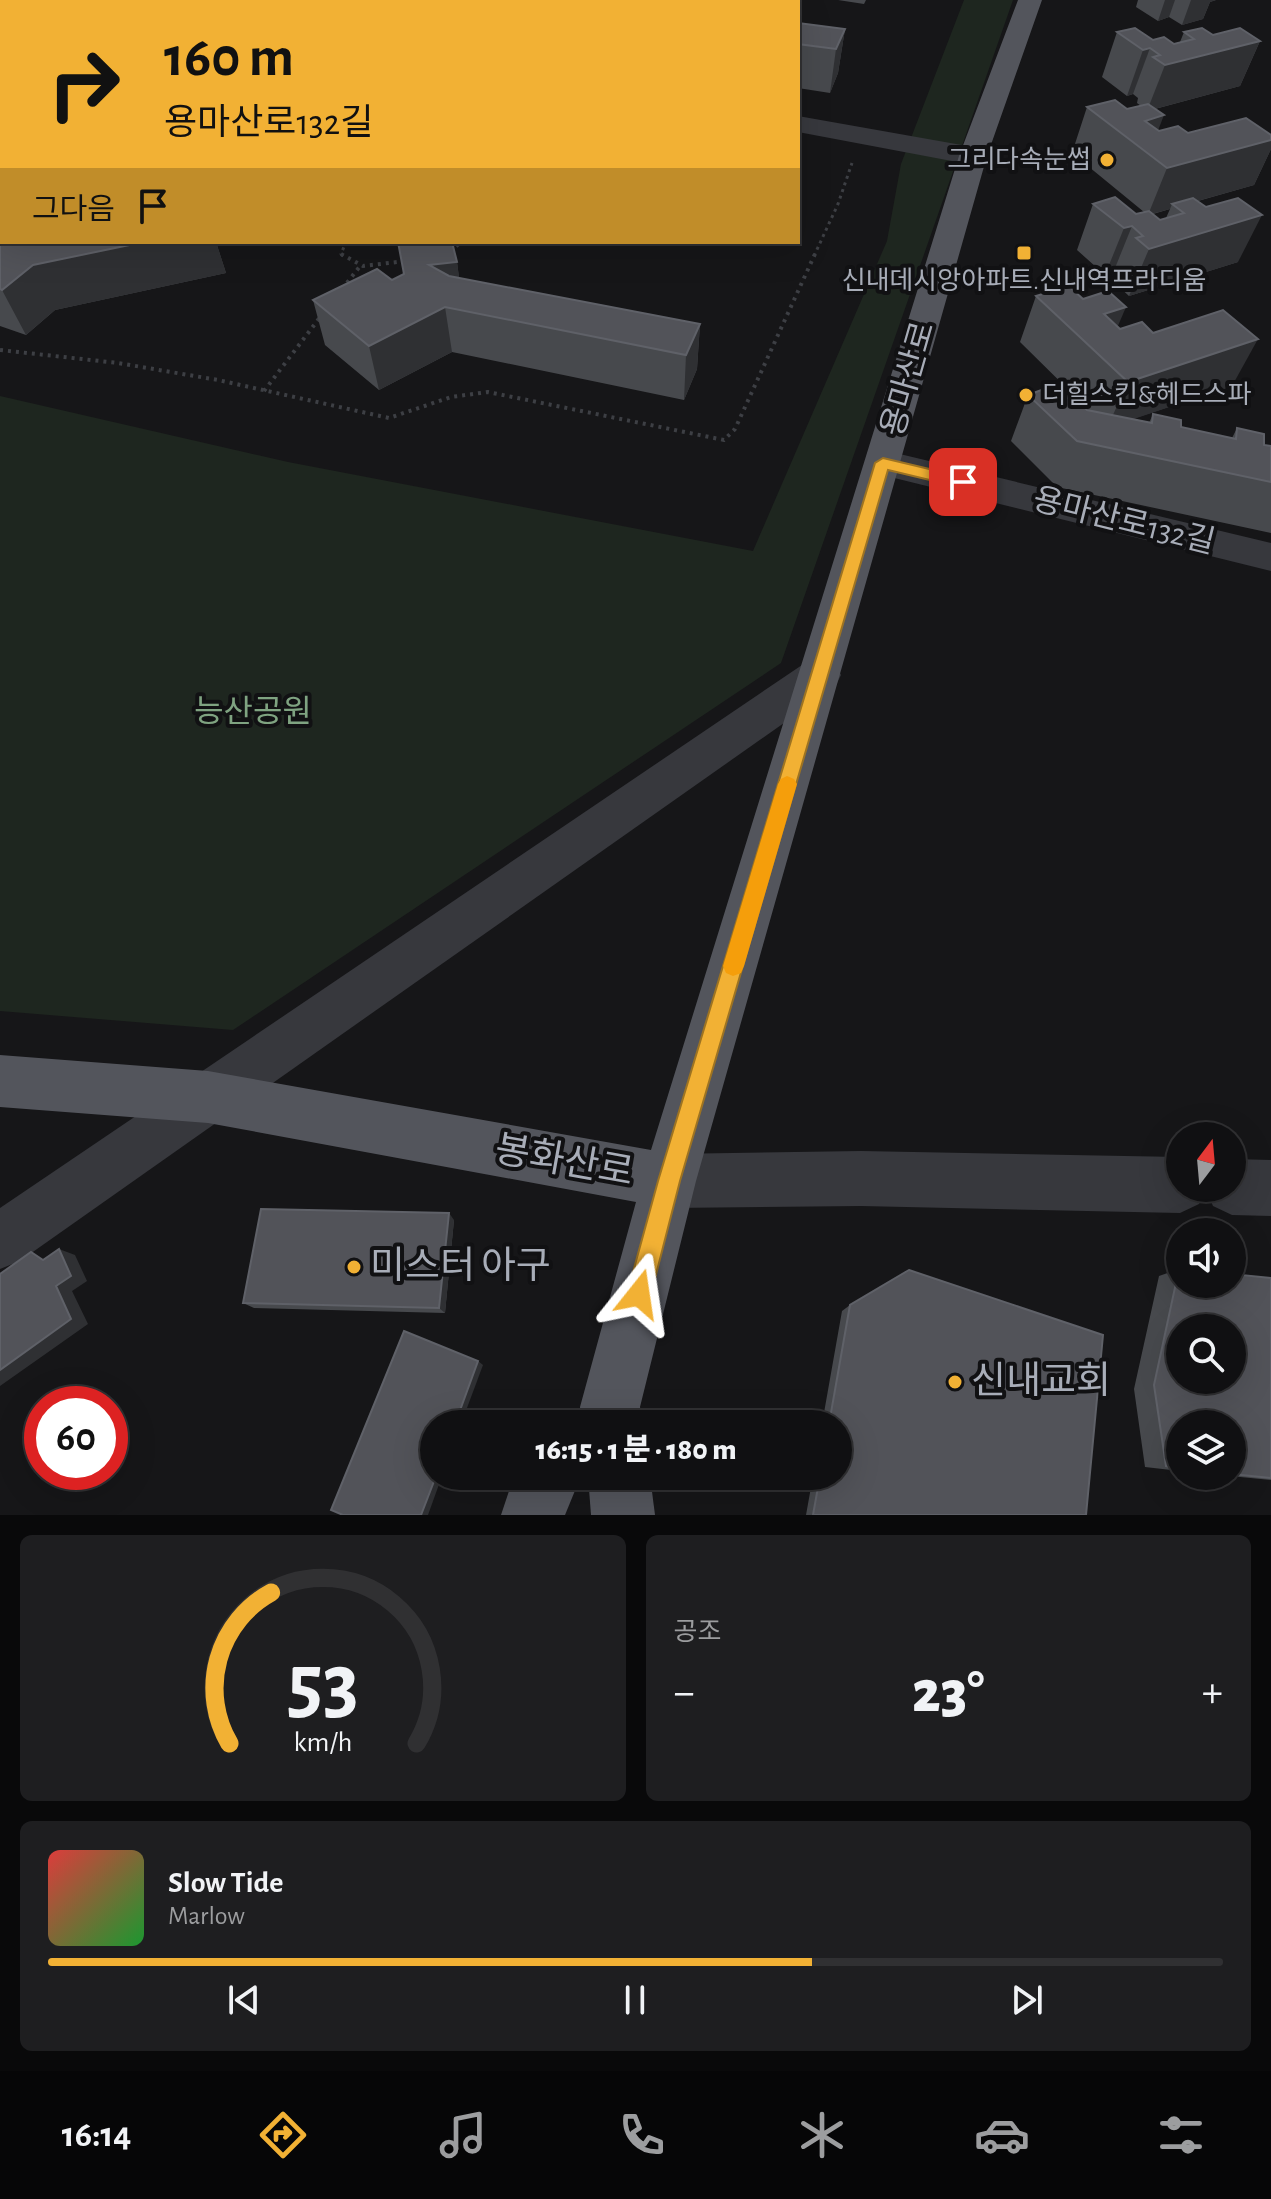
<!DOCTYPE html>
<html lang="ko">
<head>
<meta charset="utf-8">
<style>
  body { margin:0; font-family:"Alegreya Sans","Noto Sans KR",sans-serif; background:#1e1e20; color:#f1f3f6; height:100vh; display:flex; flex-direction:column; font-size:30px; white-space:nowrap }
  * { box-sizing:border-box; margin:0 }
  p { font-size:26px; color:#9c9d9f }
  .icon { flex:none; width:44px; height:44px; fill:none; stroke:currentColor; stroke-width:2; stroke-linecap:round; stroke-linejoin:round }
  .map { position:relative; height:1515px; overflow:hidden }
  .drawer { display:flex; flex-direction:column; gap:20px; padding:20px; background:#09090a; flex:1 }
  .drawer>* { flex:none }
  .guide { position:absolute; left:0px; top:0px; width:800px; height:244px; box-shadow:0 8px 32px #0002,0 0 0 2px #303032; background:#f2b134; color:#111; overflow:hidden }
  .needle { width:52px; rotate:16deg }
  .buttons { position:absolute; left:1166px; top:1122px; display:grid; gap:16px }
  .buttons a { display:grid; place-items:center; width:80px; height:80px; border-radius:50%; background:#101012; box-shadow:0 8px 32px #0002,0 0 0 2px #303032; font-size:40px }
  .speed { position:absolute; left:24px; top:1386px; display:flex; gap:16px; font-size:40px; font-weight:700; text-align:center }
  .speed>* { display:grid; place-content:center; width:104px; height:104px; border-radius:50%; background:#101012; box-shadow:0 8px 32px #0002,0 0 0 2px #303032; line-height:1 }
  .speed .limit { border:12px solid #d22; background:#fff; color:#111 }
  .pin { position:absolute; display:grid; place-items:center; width:68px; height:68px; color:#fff; margin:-34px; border-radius:16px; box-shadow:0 4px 12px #0006 }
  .me { position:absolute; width:88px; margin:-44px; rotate:15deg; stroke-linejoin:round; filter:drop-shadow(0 0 6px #0008) }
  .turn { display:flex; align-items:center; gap:28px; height:168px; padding:0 32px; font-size:36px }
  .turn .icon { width:104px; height:104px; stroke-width:2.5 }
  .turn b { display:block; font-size:56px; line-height:68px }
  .then { display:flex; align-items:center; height:76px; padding:0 32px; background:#0003; gap:16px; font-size:30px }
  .big { font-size:60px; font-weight:800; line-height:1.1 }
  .drawer .card { flex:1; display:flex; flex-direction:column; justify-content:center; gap:12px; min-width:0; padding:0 28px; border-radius:12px; background:#1e1e20 }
  .drawer .dial { align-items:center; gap:0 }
  .dial svg { height:208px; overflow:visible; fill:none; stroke:#303032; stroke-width:7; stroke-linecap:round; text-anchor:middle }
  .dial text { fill:#f1f3f6; stroke:none }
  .song { display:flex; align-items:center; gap:24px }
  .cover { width:96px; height:96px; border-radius:12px; background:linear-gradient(135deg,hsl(0 70% 55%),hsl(130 70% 35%)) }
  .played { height:8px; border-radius:4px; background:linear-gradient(90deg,#f2b134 65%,#303032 65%) }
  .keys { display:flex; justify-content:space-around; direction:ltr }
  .heat { display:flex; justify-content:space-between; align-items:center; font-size:44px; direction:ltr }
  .drawer .tiles { flex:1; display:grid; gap:20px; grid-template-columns:1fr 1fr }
  .card:last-child { grid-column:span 2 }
  .trip { position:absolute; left:420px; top:1410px; width:432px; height:80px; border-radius:40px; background:#101012; box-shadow:0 8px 32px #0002,0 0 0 2px #303032; font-weight:800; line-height:80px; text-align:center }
  .tabs { display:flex; height:128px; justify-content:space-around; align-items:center; background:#060607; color:#9c9d9f }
  .tabs .icon { width:56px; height:56px }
  .tabs .active { color:#f2b134 }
  .tabs b { font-size:36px; color:#f1f3f6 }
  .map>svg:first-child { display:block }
</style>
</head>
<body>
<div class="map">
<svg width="1271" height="1515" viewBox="0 0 1271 1515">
  <rect width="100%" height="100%" fill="#161618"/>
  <path fill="#1e261f" d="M 964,0 L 1013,0 L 781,663 L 233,1030 L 0,1011 L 0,396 L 288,462 L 753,551 L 887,241 L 901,164 Z"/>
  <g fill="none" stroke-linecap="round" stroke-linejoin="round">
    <g stroke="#3d3f44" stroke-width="3" stroke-dasharray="3 4" stroke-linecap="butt">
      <path d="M 451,251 L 462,242"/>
      <path d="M 343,256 L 341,254 L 346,242"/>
      <path d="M 814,256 L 838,204 L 852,163"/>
    </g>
    <g stroke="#3d3f44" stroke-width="4" stroke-dasharray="3 5" stroke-linecap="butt">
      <path d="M 341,254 L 363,266 L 406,261"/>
      <path d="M 342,289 L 361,265"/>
      <path d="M 0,350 L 118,363 L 218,380 L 389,418 L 451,397 L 488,392 L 724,440 L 735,429 L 815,254"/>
      <path d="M 264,391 L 321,316"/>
    </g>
    <g fill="#37383d" fill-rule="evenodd">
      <path d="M 798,116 L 973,147 L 983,150 L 987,156 L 983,162 L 973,165 L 798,132 Z"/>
      <path d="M 883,450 L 1271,543 L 1271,571 L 870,472 L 865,463 L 870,454 Z"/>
      <path d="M 820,658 L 835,663 L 841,675 L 835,687 L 20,1261 L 0,1269 L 0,1208 L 805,663 Z"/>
      <path d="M 861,1151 L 1180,1157 L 1180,1188 L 1232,1188 L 1232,1159 L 1271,1160 L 1271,1216 L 1232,1215 L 1213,1206 L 1206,1190 L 1199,1204 L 1180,1213 L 861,1206 L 669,1208 L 650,1200 L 642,1181 L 650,1162 L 669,1154 Z"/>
    </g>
    <g fill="#53555c" fill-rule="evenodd">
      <path d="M 1018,0 L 1042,0 L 987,156 L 696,1181 L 640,1407 L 643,1424 L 581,1424 L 580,1407 L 636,1202 L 208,1123 L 0,1107 L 0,1055 L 208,1071 L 651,1150 L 959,156 Z"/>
      <path d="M 514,1476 L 581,1476 L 565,1515 L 501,1515 Z"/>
      <path d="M 588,1476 L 650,1476 L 655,1515 L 591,1515 Z"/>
    </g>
  </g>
  <g fill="#47494d" fill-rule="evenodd">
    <path d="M 67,0 L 260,0 L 260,2 L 68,2 Z"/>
    <path d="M 838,0 L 866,0 L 864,4 Z"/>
    <path d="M 1138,0 L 1216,0 L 1210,2 L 1203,19 L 1182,25 L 1169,17 L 1158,21 L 1136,7 Z"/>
    <path d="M 798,23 L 845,29 L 838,73 L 830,93 L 798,88 Z"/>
    <path d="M 1117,32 L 1174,44 L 1180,42 L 1184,32 L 1260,41 L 1240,86 L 1155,109 L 1158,130 L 1188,133 L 1271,135 L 1271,149 L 1254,185 L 1198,201 L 1238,262 L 1129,296 L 1117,285 L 1119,278 L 1113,273 L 1105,275 L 1077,250 L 1093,204 L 1136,214 L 1144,212 L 1072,153 L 1087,107 L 1127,109 L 1141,106 L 1137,103 L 1138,98 L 1133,94 L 1127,96 L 1102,77 ZM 1170,209 L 1166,218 L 1160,220 L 1153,214 Z"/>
    <path d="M 2,90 L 2,151 L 0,147 L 0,91 Z"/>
    <path d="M 0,226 L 2,242 L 216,242 L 226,273 L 55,310 L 26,335 L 0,326 Z"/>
    <path d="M 457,262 L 459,278 L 700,324 L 697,369 L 684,400 L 452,352 L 379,390 L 325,345 L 313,300 L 392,280 Z"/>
    <path d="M 1036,296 L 1083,299 L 1120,329 L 1153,333 L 1232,386 L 1132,419 L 1149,423 L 1153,414 L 1181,427 L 1232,438 L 1237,428 L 1264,445 L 1271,446 L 1271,533 L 1057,487 L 1011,441 L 1028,395 L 1090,411 L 1020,342 Z"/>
    <path d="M 454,1220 L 445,1313 L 254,1308 L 243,1303 Z"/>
    <path d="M 1179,1269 L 1271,1278 L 1271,1480 L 1230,1476 L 1232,1476 L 1232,1424 L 1180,1424 L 1180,1471 L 1145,1467 L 1134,1389 L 1159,1276 Z"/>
    <path d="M 850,1305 L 1086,1515 L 806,1515 L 813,1476 L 838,1476 L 838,1424 L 822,1424 L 842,1311 Z"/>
  </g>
  <g fill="#2f3033">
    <path d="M 86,0 L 113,0 L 114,2 L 79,2 Z"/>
    <path d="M 244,0 L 260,0 L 260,2 L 243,2 Z"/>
    <path d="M 456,0 L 496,0 L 479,2 L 457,2 Z"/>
    <path d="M 1165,0 L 1175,0 L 1169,17 L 1158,21 Z"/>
    <path d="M 1191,0 L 1216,0 L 1210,2 L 1203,19 L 1182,25 Z"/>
    <path d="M 845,29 L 838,73 L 830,93 L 836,49 Z"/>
    <path d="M 1260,41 L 1240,86 L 1147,111 L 1165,65 Z"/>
    <path d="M 1150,48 L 1133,94 L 1127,96 L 1143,50 Z"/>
    <path d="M 1164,115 L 1149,154 L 1145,121 Z"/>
    <path d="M 1271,140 L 1271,149 L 1254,185 L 1176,207 L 1172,204 L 1170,209 L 1148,215 L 1167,168 Z"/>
    <path d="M 1262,215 L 1238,262 L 1129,296 L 1149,249 Z"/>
    <path d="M 1132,226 L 1113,273 L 1105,275 L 1124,228 Z"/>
    <path d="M 144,242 L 216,242 L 226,273 L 55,310 L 26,335 L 2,290 L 33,265 Z"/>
    <path d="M 457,262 L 463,306 L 445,307 L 452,352 L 379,390 L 369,346 L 429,265 Z"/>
    <path d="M 1126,307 L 1106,354 L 1104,314 Z"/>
    <path d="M 700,324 L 697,369 L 684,400 L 686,355 Z"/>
    <path d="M 1258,339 L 1232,386 L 1107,428 L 1128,382 Z"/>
    <path d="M 449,1213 L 454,1220 L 445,1313 L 439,1308 Z"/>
    <path d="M 59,1249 L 75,1255 L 87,1281 L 72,1291 L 88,1324 L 0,1386 L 0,1370 L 56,1286 Z"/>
    <path d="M 478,1361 L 483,1365 L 461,1424 L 455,1424 Z"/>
    <path d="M 436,1476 L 442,1476 L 428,1515 L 421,1515 Z"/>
  </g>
  <g fill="#525359" stroke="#5f6168" stroke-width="2" fill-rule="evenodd">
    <path d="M 219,0 L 244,0 L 243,2 Z"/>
    <path d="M 367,0 L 463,0 L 465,2 L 363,2 L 368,1 Z"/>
    <path d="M 650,0 L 692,0 L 673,2 L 651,2 Z"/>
    <path d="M 798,23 L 845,29 L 836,49 L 798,44 Z"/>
    <path d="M 1135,28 L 1153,40 L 1164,37 L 1174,44 L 1194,39 L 1184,32 L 1202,28 L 1213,35 L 1240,28 L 1260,41 L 1165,65 L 1153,57 L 1160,55 L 1150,48 L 1143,50 L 1117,32 Z"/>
    <path d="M 2,90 L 2,111 L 0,110 L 0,91 Z"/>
    <path d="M 1115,100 L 1127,109 L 1148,104 L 1164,115 L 1145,121 L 1159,131 L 1178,126 L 1188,133 L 1246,118 L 1271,135 L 1271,140 L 1167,168 L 1087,107 Z"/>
    <path d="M 1115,197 L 1136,214 L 1149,211 L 1160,220 L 1184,213 L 1172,204 L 1193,198 L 1206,207 L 1238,198 L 1262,215 L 1149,249 L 1136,238 L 1143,236 L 1132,226 L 1124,228 L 1093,204 Z"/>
    <path d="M 0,226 L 2,227 L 2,242 L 144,242 L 33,265 L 2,290 L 0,289 Z"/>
    <path d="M 398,242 L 452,242 L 457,262 L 429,265 L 449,276 L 700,324 L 686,355 L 445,307 L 369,346 L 313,300 L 377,269 L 392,280 L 404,274 Z"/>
    <path d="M 1069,286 L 1083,299 L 1108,291 L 1126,307 L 1104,314 L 1120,329 L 1142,322 L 1153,333 L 1223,310 L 1258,339 L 1128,382 L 1036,296 Z"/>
    <path d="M 1058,384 L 1087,410 L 1152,423 L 1153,414 L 1181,420 L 1181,427 L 1236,439 L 1237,428 L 1264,434 L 1264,445 L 1271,446 L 1271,482 L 1077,441 L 1028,395 Z"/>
    <path d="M 261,1209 L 449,1213 L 439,1308 L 243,1303 Z"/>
    <path d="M 59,1249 L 71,1276 L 56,1286 L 71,1319 L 0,1370 L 0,1274 L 31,1252 L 43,1260 Z"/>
    <path d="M 1179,1269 L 1180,1269 L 1180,1284 L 1232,1284 L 1232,1274 L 1271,1278 L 1271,1478 L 1232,1474 L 1232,1424 L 1180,1424 L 1180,1468 L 1166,1466 L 1154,1385 ZM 1180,1328 L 1232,1328 L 1232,1380 L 1180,1380 Z"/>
    <path d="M 909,1270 L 1103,1335 L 1086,1515 L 813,1515 L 820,1476 L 838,1476 L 838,1424 L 829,1424 L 850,1305 Z"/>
    <path d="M 404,1331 L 478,1361 L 455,1424 L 434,1424 L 434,1476 L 436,1476 L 421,1515 L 343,1515 L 331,1510 Z"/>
  </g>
  <path fill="#f2b134" stroke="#9d7322" stroke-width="2" d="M 883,458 L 963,477 L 971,482 L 963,488 L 888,470 L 680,1181 L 651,1294 L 648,1302 L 639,1306 L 631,1302 L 627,1294 L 658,1181 L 875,463 Z"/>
  <path fill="#f59e0b" d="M 787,776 L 794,779 L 797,784 L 744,966 L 741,973 L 733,976 L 726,973 L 723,966 L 778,784 L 781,779 Z"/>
  <g fill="#f2b134" stroke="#111113" stroke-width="3">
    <circle cx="1107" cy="160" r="8"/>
    <rect x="1016" y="245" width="16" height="16" rx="4"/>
    <circle cx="1026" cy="395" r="8"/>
    <circle cx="354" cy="1267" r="8"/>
    <circle cx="955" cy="1382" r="8"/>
  </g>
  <g text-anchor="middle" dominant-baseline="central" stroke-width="8" stroke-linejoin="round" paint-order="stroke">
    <g font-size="26" fill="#a8adb8" stroke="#111113" text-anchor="end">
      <text x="1091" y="160">그리다속눈썹</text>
      <text x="1024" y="281" text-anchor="middle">신내데시앙아파트.신내역프라디움</text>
      <text x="1042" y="395" text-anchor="start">더힐스킨&amp;헤드스파</text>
    </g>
    <g font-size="32" fill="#a8adb8" stroke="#111113">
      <text transform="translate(908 379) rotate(-74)">용마산로</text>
      <text transform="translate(1124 521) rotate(14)">용마산로132길</text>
    </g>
    <g font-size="32" fill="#7fa381" stroke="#111113">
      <text x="253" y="712">능산공원</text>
    </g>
    <g font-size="38" fill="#a8adb8" stroke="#111113">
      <text transform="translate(564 1162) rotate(10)">봉화산로</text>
    </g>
    <g font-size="38" fill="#a8adb8" stroke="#111113" text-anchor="start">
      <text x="370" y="1267">미스터 아구</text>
      <text x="971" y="1382">신내교회</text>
    </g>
  </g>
</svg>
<div class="buttons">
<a><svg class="needle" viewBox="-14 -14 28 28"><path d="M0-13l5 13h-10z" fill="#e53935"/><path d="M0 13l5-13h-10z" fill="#9c9d9f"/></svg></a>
<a><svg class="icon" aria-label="sound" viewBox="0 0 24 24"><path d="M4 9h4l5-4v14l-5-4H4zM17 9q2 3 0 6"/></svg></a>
<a><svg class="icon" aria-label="search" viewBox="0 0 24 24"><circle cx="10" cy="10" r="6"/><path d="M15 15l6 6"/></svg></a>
<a><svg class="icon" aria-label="layers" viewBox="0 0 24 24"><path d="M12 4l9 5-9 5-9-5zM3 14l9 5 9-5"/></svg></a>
</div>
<div class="speed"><div class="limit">60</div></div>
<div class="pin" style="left:963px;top:482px;background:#d93025"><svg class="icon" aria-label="arrive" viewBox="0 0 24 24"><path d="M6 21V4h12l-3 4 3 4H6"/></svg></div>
<svg class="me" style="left:639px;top:1294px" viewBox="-20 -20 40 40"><path d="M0-17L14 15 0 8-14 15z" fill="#f2b134" stroke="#fff" stroke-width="4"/></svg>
<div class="trip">16:15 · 1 분 · 180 m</div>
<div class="guide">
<div class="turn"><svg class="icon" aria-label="right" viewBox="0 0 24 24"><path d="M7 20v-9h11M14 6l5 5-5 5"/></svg><div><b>160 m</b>용마산로132길</div></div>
<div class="then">그다음<svg class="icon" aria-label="arrive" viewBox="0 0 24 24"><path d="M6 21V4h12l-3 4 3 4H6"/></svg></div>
</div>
</div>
<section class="drawer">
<div class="tiles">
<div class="card dial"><svg viewBox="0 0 100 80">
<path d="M14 69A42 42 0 1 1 86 69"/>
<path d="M14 69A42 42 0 0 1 30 11" stroke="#f2b134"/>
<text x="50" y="56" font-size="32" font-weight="700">53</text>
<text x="50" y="72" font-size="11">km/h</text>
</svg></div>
<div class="card"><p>공조</p>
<div class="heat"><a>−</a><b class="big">23°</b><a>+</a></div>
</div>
<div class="card">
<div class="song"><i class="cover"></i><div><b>Slow Tide</b><p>Marlow</p></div></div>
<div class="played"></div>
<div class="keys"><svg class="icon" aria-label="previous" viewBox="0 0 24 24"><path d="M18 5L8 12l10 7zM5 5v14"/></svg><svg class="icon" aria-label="pause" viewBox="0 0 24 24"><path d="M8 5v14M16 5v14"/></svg><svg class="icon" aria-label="next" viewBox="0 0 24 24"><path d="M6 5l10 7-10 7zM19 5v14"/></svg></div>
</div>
</div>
</section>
<nav class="tabs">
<b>16:14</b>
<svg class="icon active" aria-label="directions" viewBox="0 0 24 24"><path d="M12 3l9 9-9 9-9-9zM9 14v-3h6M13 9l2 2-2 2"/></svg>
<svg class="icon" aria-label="music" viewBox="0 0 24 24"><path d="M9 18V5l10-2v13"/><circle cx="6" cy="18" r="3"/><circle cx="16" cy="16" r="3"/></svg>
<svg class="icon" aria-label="phone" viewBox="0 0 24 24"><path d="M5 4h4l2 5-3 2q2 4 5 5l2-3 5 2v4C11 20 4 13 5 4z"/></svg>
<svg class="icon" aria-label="climate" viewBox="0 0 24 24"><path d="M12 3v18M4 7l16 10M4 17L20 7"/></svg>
<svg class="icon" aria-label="car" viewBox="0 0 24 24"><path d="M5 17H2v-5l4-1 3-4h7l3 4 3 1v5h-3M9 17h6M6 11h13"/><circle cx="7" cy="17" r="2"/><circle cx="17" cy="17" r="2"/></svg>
<svg class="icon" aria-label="filters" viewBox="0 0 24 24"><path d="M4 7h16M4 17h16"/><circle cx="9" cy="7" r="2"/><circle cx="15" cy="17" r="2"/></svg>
</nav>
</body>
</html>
